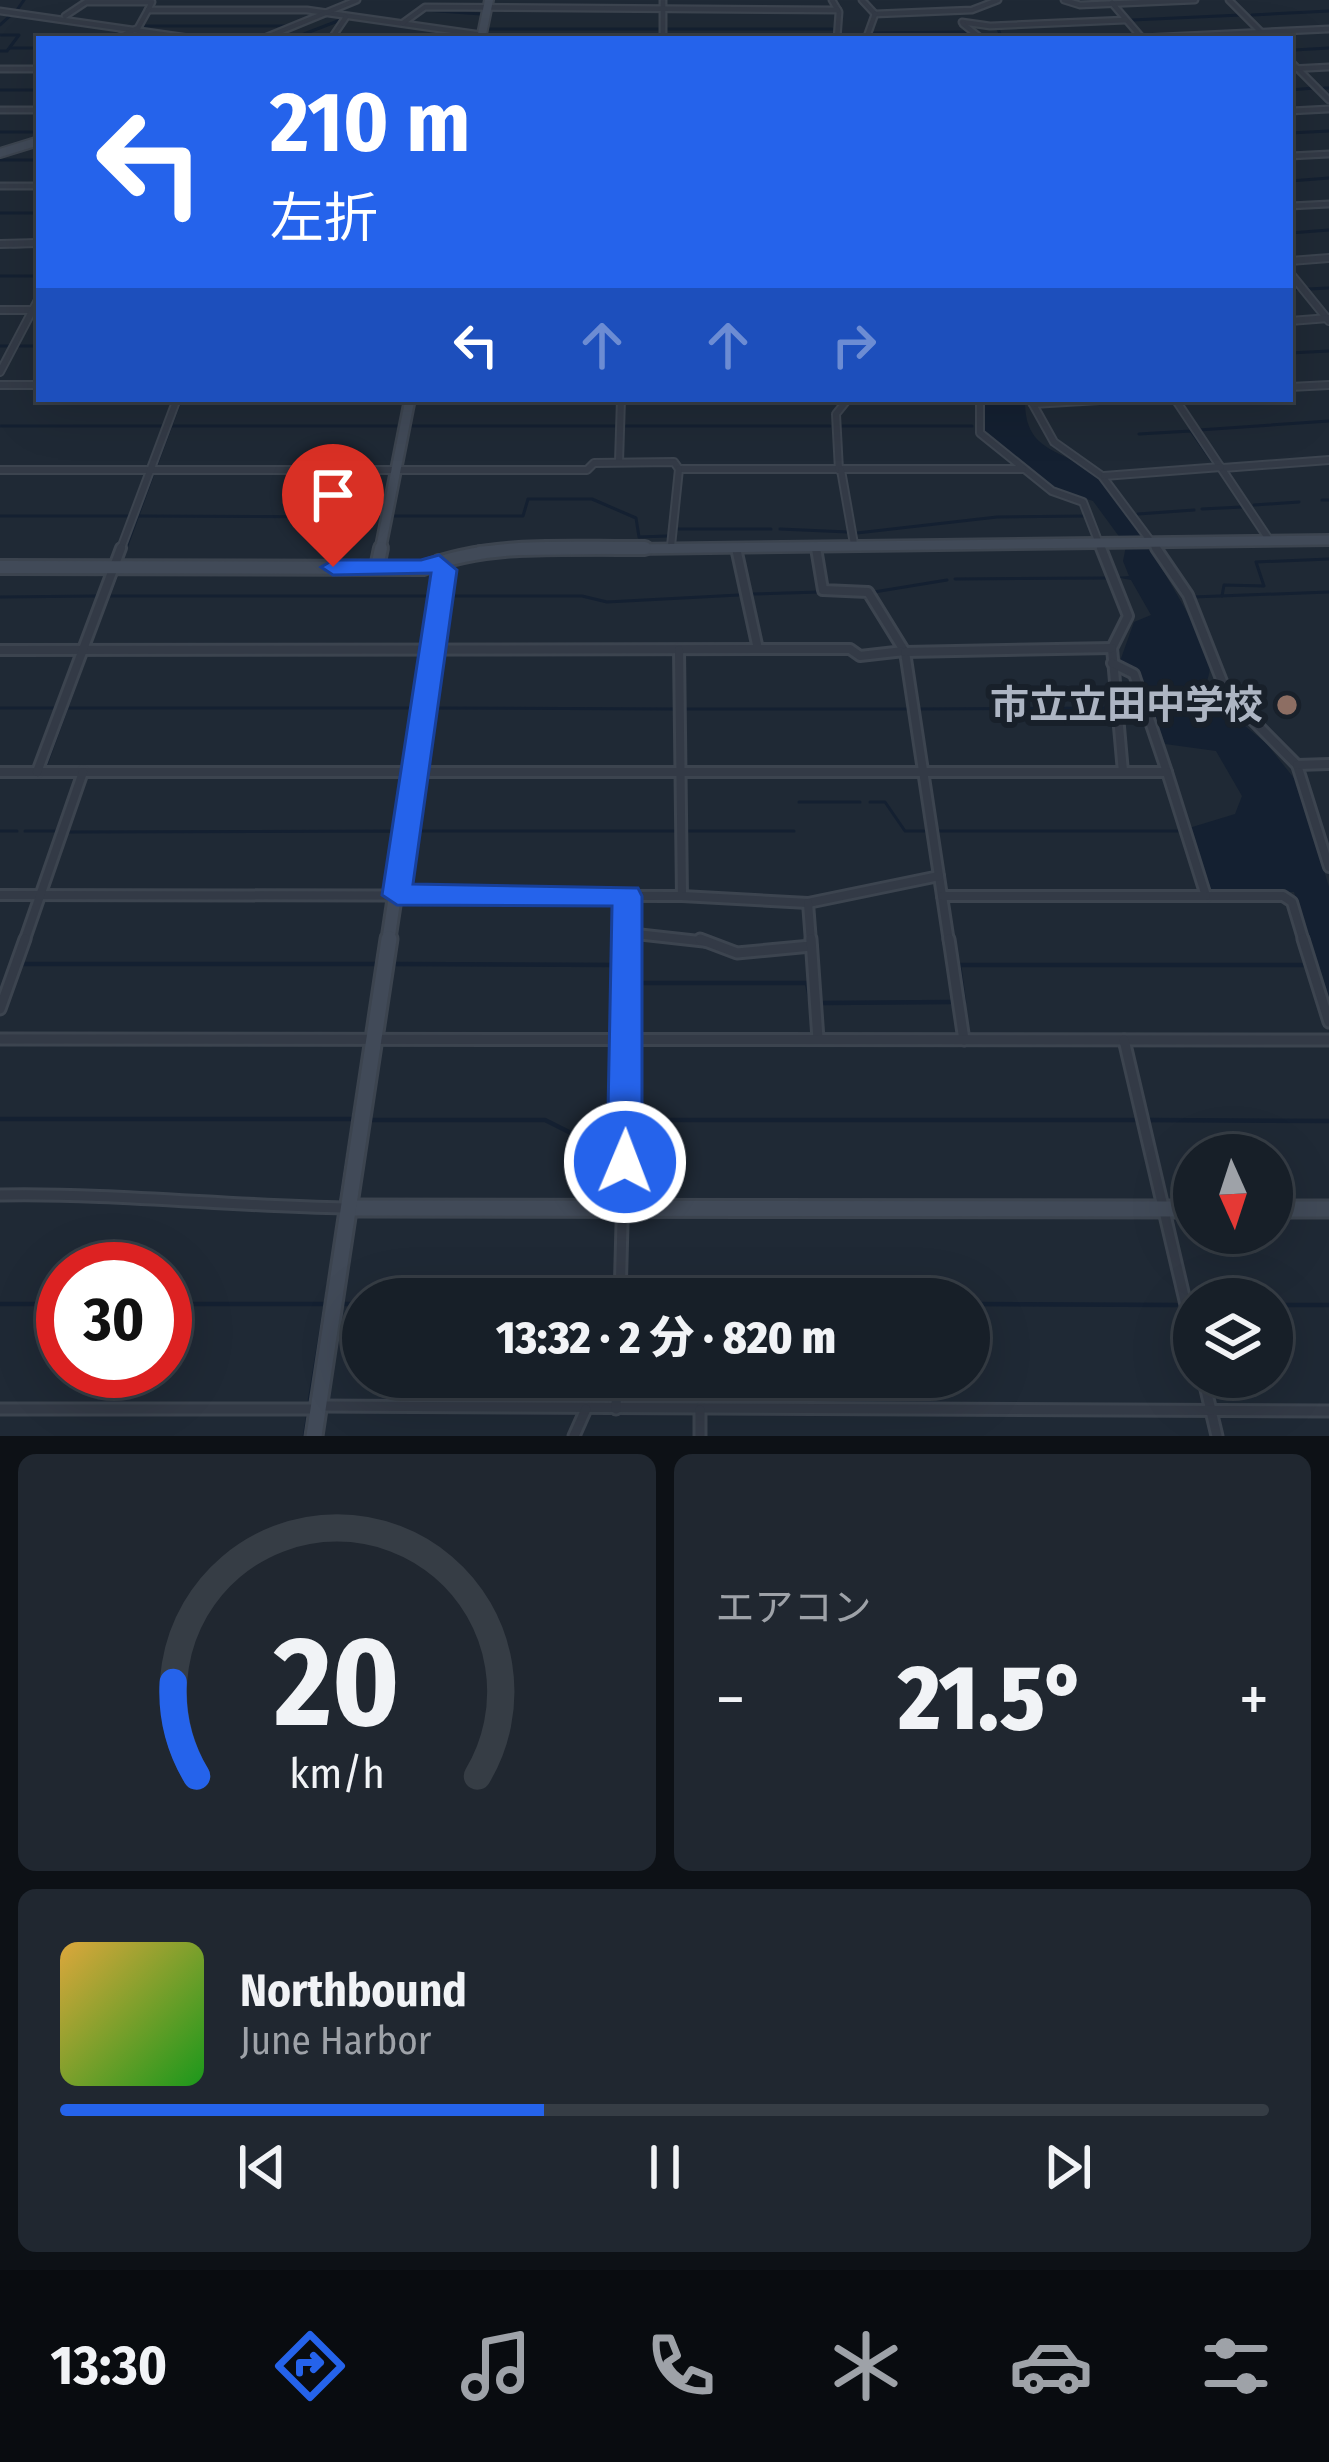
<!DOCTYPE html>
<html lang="ja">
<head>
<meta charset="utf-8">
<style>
  body { margin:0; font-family:"Fira Sans Condensed","Noto Sans JP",sans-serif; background:#202730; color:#f1f3f6; height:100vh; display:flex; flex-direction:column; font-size:45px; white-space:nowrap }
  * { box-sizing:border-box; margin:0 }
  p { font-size:39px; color:#9ea2a8 }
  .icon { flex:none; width:66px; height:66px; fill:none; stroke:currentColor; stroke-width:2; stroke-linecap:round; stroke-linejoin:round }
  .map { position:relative; height:1436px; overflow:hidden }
  .sheet { display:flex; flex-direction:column; gap:18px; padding:18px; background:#0d1116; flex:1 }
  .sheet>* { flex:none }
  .top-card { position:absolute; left:36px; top:36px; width:1257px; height:366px; border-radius:0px; box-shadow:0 12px 48px #0002,0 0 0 3px #363d45; background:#2563eb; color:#fff; overflow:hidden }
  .needle { width:78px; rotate:177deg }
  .fabs { position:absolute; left:1173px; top:1134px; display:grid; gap:24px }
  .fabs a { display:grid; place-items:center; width:120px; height:120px; border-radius:50%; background:#171f28; box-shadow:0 12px 48px #0002,0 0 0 3px #363d45; font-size:60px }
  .speed { position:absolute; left:36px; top:1242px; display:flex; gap:24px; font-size:60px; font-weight:700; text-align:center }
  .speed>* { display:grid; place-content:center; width:156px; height:156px; border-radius:50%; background:#171f28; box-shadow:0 12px 48px #0002,0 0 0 3px #363d45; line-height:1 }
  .speed .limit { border:18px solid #d22; background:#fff; color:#111 }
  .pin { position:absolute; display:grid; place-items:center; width:102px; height:102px; color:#fff; margin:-123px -51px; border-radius:50% 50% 50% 0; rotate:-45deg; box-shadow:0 0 12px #0007 }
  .pin .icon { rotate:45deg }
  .me { position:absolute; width:132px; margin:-66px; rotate:1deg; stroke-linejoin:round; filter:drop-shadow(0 0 9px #0008) }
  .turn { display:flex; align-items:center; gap:42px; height:252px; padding:0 36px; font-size:54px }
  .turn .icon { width:156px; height:156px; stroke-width:2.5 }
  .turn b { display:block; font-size:84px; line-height:102px }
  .lanes { display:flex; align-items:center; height:114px; padding:0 36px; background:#0003; justify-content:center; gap:60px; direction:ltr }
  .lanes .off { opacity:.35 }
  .big { font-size:90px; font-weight:800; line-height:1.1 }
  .sheet .widget { flex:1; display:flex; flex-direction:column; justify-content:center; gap:18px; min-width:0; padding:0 42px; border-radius:18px; background:#202730 }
  .sheet .dial { align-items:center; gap:0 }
  .dial svg { height:312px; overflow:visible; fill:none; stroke:#363d45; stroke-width:7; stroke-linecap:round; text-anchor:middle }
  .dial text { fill:#f1f3f6; stroke:none }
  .song { display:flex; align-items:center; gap:36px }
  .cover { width:144px; height:144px; border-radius:18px; background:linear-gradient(135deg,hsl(40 70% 55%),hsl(120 70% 35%)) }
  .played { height:12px; border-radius:6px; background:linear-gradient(90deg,#2563eb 40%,#363d45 40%) }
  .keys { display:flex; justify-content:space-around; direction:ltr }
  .heat { display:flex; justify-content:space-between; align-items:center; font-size:66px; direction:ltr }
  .sheet .tiles { flex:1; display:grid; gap:18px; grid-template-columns:1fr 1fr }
  .widget:last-child { grid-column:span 2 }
  .trip { position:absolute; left:342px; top:1278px; width:648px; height:120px; border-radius:60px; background:#171f28; box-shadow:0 12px 48px #0002,0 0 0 3px #363d45; font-weight:800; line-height:120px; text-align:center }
  .tabs { display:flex; height:192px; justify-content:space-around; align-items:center; background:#090c10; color:#9ea2a8 }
  .tabs .icon { width:84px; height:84px }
  .tabs .on { color:#2563eb }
  .tabs b { font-size:54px; color:#f1f3f6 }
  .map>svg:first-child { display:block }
</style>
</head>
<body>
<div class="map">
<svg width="1329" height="1436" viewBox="0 0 1329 1436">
  <rect width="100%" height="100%" fill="#1f2935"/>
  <path fill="#142031" d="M 984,399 L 1025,399 C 1024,456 1064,447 1099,478 C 1119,496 1210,640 1210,666 C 1210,675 1205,685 1204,693 L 1266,743 L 1297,782 L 1329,887 L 1329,1010 L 1294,892 L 1212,892 L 1189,828 L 1235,814 L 1242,796 L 1216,751 L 1165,744 L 1138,673 L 1119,664 L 1134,622 L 1151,615 L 1131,580 L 1115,577 L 1129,576 L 1123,561 L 1126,546 L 1093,501 L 1051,487 L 985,435 Z"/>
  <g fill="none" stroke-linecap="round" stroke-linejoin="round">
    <g stroke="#142031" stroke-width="3">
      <path d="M 17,10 L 24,0"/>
      <path d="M 425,10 L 481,14"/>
      <path d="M 1252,15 L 1329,11"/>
      <path d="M 1132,20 L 1241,15"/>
      <path d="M 0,25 L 12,14"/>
      <path d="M 142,26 L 290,26"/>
      <path d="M 136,27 L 149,3"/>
      <path d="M 489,29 L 661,29"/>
      <path d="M 666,29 L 832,29"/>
      <path d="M 869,33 L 965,32"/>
      <path d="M 0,35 L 19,35 L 7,51 L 0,51"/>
      <path d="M 984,37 L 1001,36 L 997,27"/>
      <path d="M 291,39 L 343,19"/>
      <path d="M 485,39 L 490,11"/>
      <path d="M 11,48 L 39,48"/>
      <path d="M 1294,50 L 1329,48"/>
      <path d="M 1324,88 L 1329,88"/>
      <path d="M 0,90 L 39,90"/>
      <path d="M 1290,90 L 1314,88"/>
      <path d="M 0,132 L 39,132"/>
      <path d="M 1290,133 L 1329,131"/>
      <path d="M 0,160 L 39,160"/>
      <path d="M 1290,181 L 1329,178"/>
      <path d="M 0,213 L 39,213"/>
      <path d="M 1290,233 L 1329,230"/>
      <path d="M 0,276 L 39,276"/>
      <path d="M 1308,289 L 1329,288"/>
      <path d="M 1290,290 L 1297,289"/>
      <path d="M 0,346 L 9,346"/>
      <path d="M 18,346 L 39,346"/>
      <path d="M 1290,353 L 1329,351"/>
      <path d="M 0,426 L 162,426"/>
      <path d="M 171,426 L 397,426"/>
      <path d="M 411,426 L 617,426"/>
      <path d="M 626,426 L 830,426"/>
      <path d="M 840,426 L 972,426"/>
      <path d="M 1199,430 L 1329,421"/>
      <path d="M 1139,434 L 1191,431 L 1214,464"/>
      <path d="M 156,466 L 181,399"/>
      <path d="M 1322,500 L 1329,500"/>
      <path d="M 1254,505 L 1299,502"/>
      <path d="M 1202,509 L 1242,507"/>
      <path d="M 1138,514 L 1194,510"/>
      <path d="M 0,516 L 129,516"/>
      <path d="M 137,516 L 381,517"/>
      <path d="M 392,516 L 523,516 L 528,499 L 592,499 L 636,518 L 639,537 L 667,536"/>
      <path d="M 780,529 L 848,532"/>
      <path d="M 857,533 L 997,517 L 1087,516"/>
      <path d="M 675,536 L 675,529 L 771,529"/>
      <path d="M 121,562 L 153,474"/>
      <path d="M 955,579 L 1109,578"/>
      <path d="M 874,592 L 947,580"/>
      <path d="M 752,594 L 820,592"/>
      <path d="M 107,596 L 435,596"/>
      <path d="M 448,596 L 582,596 L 607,602 L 739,595"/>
      <path d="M 1222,596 L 1224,585 L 1264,586 L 1256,562 L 1329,559"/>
      <path d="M 0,597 L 97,596"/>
      <path d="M 1193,597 L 1329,592"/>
      <path d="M 90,645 L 118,572"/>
      <path d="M 0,708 L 54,708"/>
      <path d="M 66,708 L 416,708"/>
      <path d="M 431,708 L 675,709"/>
      <path d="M 1121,708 L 1139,709"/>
      <path d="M 686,709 L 908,709"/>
      <path d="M 917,709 L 1111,708"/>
      <path d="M 80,768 L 45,768 L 87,653"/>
      <path d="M 799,802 L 860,802"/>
      <path d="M 870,802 L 885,802 L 905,831 L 924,831"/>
      <path d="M 0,831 L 17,831"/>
      <path d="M 25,831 L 59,831"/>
      <path d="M 413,831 L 677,831"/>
      <path d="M 685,831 L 794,831"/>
      <path d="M 939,831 L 1181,831"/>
      <path d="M 68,832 L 398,831 L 389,890"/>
      <path d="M 382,937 L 387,900"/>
    </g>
    <g stroke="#142031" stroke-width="4.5">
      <path d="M 23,964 L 376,964"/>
      <path d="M 394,964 L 621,965 L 621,983"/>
      <path d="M 631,983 L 807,983 L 811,1003"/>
      <path d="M 964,1002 L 959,965 L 1303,965"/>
      <path d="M 823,1003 L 950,1002"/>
      <path d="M 367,1033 L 378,964"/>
      <path d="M 0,1119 L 354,1119"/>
      <path d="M 372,1120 L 545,1120 L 575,1135 L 586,1120 L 618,1120"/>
      <path d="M 634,1120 L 1137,1120"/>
      <path d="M 1149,1120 L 1329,1121"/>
      <path d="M 341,1201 L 362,1067"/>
      <path d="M 0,1304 L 63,1304"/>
      <path d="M 165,1304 L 325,1304"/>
      <path d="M 344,1304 L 363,1304"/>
      <path d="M 969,1304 L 1176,1305"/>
      <path d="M 1272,1305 L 1329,1305"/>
      <path d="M 310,1400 L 338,1230"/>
      <path d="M 305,1436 L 308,1417"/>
    </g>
    <defs>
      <g id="street-far3">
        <path d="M 663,0 L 663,39"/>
        <path d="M 832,0 L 839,12 L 837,39"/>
        <path d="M 862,0 L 875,14"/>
        <path d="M 1064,0 L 1080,5 L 1195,0"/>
        <path d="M 1229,0 L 1268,39"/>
        <path d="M 1112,3 L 1142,38 L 1124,39"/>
        <path d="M 148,10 L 307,10 L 482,35"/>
        <path d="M 0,11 L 196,39"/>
        <path d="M 875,14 L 972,10 L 998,0"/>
        <path d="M 65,16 L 86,2 L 152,2 L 149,8"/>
        <path d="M 962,22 L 990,26 L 1126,20"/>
        <path d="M 403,23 L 425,7 L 838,10"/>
        <path d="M 963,24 L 982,39"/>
        <path d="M 1142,38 L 1329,29"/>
        <path d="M 115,39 L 138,28 L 148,10"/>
        <path d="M 262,39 L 357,0"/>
        <path d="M 331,39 L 346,17"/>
        <path d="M 866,39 L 875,14"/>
        <path d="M 1290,61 L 1329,100"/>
        <path d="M 0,69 L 39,69"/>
        <path d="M 1290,69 L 1329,67"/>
        <path d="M 0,110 L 39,110"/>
        <path d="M 1290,111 L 1329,109"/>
        <path d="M 1290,156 L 1329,154"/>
        <path d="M 0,186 L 39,186"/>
        <path d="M 1290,206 L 1329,204"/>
        <path d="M 13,244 L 39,243"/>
      </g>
      <g id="street-far2">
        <path d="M 0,244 L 39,243"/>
        <path d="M 1290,261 L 1329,258"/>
        <path d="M 1290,273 L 1329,321"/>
        <path d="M 0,310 L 39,310"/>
        <path d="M 1290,321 L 1329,318"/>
        <path d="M 0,372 L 39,298"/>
        <path d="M 0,385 L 39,385"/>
        <path d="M 1290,387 L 1329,385"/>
        <path d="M 980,399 L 980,433 L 1052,491 L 1083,502 L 1102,551"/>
        <path d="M 1030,399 L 1054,442 L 1102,476 L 1158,551"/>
        <path d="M 1175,399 L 1270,541"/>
        <path d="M 1033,404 L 1116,399"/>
        <path d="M 619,462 L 621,399"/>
        <path d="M 1223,468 L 1329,460"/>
        <path d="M 0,470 L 587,470 L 594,463 L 674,462 L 679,469 L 1023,469"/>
        <path d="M 839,470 L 836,414 L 848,399"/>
        <path d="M 841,470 L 854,544"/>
        <path d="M 1104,476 L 1221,467"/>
        <path d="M 816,545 L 817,551"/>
        <path d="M 671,546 L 679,469"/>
        <path d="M 120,551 L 177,399"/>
      </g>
      <g id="street-far1">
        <path d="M 736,548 L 758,649"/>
        <path d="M 816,548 L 823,590 L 868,592 L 905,652 L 949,942"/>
        <path d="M 1101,548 L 1128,616 L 1112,648 L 1123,772"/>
        <path d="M 1156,548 L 1188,595 L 1227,694 L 1297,765 L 1329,867"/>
        <path d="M 0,650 L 850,649 L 860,656 L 904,651"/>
        <path d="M 679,650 L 682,896"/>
        <path d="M 905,652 L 1112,648"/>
        <path d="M 1112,663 L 1134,674 L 1167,772"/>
        <path d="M 1118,713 L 1149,712"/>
        <path d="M 1297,765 L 1329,764"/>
        <path d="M 0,772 L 1167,772 L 1206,896 L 1283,896 L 1292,902 L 1304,942"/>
        <path d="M 37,772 L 121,548"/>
        <path d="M 0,895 L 682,896 L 808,903 L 939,876"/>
        <path d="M 942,896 L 1206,896"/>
        <path d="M 808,903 L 811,942"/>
        <path d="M 627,933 L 708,942"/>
        <path d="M 24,942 L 83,772"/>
        <path d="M 626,942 L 627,896"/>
      </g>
      <g id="street">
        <path d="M 700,939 L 737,953 L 811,946"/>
        <path d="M 811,939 L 818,1039"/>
        <path d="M 949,939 L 964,1040"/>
        <path d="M 1303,939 L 1329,1022"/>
        <path d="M 0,1009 L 25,939"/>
        <path d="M 625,1038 L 626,939"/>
        <path d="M 0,1039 L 1329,1040"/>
        <path d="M 1124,1040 L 1194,1339"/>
        <path d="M 0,1195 C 116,1193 229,1206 345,1208"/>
        <path d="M 620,1299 L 627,1039"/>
        <path d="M 1203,1377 L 1217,1436"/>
        <path d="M 318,1406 L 1329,1411"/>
        <path d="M 0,1409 L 316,1409"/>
        <path d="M 616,1409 L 617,1377"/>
        <path d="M 700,1410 L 700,1436"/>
        <path d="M 574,1436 L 586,1409"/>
      </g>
      <g id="secondary-far3">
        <path d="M 481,39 L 489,0"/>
        <path d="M 0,153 L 39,141"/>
      </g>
      <g id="secondary-far2">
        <path d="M 380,551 L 410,399"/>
        <path d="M 480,551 L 1329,540"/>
      </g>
      <g id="secondary-far1">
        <path d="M 0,567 L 423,568 C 493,541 571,549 645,548"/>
        <path d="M 377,567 L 381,548"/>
        <path d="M 388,942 L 444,570 L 439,562"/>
      </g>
      <g id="secondary">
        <path d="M 350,1208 L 1194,1209"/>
        <path d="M 1272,1209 L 1329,1209"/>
        <path d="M 314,1436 L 389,939"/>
      </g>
    </defs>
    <use href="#street-far3" stroke="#3c444f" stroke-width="9"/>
    <use href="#street-far2" stroke="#3c444f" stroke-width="10"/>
    <use href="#street-far1" stroke="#3c444f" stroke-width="14"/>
    <use href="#street" stroke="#3c444f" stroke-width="15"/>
    <use href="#secondary-far3" stroke="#3c444f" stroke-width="12"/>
    <use href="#secondary-far2" stroke="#3c444f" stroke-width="14"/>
    <use href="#secondary-far1" stroke="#3c444f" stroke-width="18"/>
    <use href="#secondary" stroke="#3c444f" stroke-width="21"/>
    <use href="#street-far3" stroke="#333a46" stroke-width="4.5"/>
    <use href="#street-far2" stroke="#333a46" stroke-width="6"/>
    <use href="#street-far1" stroke="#333a46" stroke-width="8"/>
    <use href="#street" stroke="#333a46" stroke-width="9"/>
    <use href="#secondary-far3" stroke="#414a58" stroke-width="8"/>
    <use href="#secondary-far2" stroke="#414a58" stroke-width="9"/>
    <use href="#secondary-far1" stroke="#414a58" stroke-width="12"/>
    <use href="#secondary" stroke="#414a58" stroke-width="15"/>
  </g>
  <path fill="#2563eb" stroke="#184099" stroke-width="3" d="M 439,555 L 457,570 L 413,884 L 638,888 L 642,896 L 642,1162 L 637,1172 L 613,1172 L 607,1162 L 612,906 L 397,905 L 382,895 L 431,573 L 333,575 L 321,567 L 333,560 L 421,560 Z"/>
  <circle fill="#8d6e63" stroke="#18202a" stroke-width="4.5" cx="1287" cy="705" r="12"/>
  <g text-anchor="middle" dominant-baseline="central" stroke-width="12" stroke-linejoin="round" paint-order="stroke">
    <g font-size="39" font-weight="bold" fill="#adb5c3" stroke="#18202a" text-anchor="end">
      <text x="1263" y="705">市立立田中学校</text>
    </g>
  </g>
</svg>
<div class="fabs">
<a><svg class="needle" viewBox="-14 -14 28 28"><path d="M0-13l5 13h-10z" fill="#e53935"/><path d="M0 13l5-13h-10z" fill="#9ea2a8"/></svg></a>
<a><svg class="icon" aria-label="layers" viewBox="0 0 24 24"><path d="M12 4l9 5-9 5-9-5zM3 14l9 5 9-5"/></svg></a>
</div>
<div class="speed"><div class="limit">30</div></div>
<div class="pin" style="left:333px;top:567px;background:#d93025"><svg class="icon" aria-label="arrive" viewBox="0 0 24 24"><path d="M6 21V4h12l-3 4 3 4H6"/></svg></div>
<svg class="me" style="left:625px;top:1162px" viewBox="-20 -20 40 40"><circle r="17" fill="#2563eb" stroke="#fff" stroke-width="3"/><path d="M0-11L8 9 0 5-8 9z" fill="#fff"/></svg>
<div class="trip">13:32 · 2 分 · 820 m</div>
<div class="top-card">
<div class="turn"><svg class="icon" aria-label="left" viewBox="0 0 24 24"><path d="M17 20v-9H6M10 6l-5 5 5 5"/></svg><div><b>210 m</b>左折</div></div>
<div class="lanes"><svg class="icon" aria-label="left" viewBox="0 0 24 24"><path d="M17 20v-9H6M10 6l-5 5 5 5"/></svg><svg class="icon off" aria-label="ahead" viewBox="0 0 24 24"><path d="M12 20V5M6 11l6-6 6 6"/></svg><svg class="icon off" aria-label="ahead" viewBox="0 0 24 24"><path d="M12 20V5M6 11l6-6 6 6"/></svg><svg class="icon off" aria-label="right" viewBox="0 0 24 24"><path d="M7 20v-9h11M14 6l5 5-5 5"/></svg></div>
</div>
</div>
<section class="sheet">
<div class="tiles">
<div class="widget dial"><svg viewBox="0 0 100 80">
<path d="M14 69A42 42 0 1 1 86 69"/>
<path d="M14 69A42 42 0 0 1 8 45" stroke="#2563eb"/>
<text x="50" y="56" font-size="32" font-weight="700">20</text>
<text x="50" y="72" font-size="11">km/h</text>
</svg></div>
<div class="widget"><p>エアコン</p>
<div class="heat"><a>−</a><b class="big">21.5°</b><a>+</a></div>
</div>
<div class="widget">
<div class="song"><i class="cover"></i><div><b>Northbound</b><p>June Harbor</p></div></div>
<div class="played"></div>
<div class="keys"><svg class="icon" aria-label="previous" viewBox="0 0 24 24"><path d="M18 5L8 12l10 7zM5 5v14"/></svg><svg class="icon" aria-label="pause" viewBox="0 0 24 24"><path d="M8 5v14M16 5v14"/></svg><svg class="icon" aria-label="next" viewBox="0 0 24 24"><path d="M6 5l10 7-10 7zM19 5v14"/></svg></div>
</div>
</div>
</section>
<nav class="tabs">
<b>13:30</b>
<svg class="icon on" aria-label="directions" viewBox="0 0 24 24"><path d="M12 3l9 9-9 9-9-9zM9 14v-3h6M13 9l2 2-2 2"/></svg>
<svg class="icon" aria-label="music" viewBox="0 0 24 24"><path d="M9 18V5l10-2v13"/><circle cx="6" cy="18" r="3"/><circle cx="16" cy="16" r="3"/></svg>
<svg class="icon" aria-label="phone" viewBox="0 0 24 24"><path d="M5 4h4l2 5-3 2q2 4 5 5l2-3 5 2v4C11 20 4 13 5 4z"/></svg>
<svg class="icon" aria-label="climate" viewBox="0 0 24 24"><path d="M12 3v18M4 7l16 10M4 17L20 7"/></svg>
<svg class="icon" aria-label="car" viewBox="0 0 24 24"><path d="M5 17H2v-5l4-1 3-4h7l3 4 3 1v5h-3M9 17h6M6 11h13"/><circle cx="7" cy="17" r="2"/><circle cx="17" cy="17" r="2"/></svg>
<svg class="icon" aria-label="filters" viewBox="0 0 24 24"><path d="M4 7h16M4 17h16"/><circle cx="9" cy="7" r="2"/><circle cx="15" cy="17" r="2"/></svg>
</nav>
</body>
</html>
